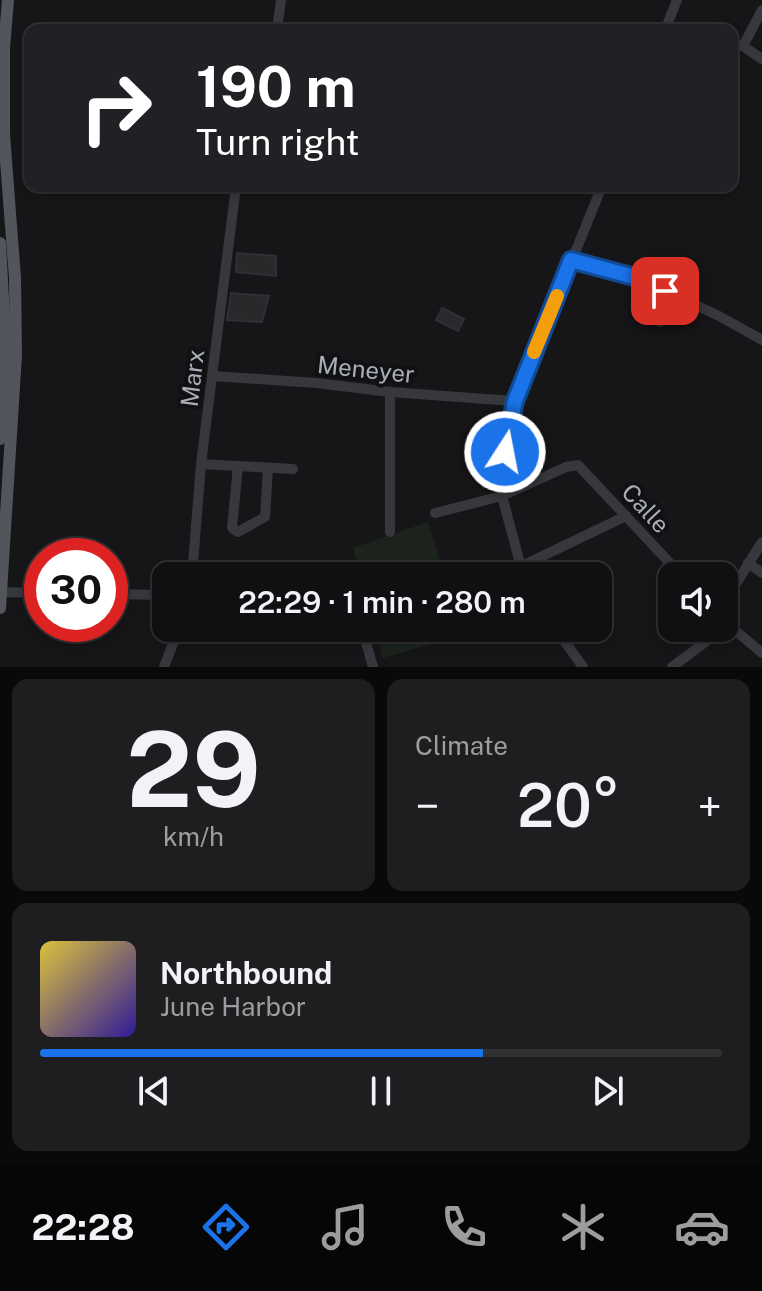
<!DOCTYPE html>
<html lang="en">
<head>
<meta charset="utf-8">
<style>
  body { margin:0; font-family:"Public Sans",sans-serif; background:#1e1e20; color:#f1f3f6; height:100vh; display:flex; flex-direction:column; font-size:30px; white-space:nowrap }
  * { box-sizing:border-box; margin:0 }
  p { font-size:26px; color:#9c9d9f }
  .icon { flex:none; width:44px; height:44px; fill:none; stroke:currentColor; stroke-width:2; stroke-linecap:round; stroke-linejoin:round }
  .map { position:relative; height:667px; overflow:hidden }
  .drawer { display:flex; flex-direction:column; gap:12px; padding:12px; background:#09090a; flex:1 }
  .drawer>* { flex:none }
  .banner { position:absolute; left:24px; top:24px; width:714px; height:168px; border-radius:16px; box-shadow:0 4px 12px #0003,0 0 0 2px #303032; background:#202124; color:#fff; overflow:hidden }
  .tools { position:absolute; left:658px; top:562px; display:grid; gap:16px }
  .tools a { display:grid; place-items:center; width:80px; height:80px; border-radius:16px; background:#101012; box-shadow:0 4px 12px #0003,0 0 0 2px #303032; font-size:40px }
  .speed { position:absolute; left:24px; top:538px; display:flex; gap:16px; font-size:40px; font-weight:700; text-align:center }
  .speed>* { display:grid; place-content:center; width:104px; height:104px; border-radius:50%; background:#101012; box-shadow:0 4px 12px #0003,0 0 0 2px #303032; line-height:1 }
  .speed .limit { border:12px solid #d22; background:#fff; color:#111 }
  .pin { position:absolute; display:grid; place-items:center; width:68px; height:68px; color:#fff; margin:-34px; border-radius:16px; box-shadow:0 4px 12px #0006 }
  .me { position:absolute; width:88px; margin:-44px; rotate:11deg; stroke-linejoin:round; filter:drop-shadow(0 0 6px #0008) }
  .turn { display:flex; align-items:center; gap:28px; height:168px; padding:0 40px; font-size:36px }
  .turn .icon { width:104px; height:104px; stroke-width:2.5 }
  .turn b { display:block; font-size:56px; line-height:68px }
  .big { font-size:60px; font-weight:600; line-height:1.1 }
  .drawer .widget { flex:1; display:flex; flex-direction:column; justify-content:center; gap:12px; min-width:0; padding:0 28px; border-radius:16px; background:#1e1e20 }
  .drawer .dial { align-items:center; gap:0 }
  .dial b { font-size:104px; line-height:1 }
  .song { display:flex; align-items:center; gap:24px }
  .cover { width:96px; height:96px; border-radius:12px; background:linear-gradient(135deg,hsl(50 70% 55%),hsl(250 70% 35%)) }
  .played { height:8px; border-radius:4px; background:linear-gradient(90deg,#1a73e8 65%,#303032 65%) }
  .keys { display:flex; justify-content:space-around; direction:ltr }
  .heat { display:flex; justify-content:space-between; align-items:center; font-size:44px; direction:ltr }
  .drawer .tiles { flex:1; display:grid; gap:12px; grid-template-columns:1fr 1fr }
  .widget:last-child { grid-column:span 2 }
  .trip { position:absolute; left:152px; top:562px; width:460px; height:80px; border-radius:16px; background:#101012; box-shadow:0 4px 12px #0003,0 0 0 2px #303032; font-weight:600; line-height:80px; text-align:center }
  .tab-bar { display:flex; height:128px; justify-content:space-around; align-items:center; background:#060607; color:#9c9d9f }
  .tab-bar .icon { width:56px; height:56px }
  .tab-bar .selected { color:#1a73e8 }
  .tab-bar b { font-size:36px; color:#f1f3f6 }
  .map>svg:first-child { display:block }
</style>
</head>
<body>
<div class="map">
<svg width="762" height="667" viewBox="0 0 762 667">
  <rect width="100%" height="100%" fill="#161618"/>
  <g fill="#1c231d">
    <path d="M 428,522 L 445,576 L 361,576 L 353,548 Z"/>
    <path d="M 375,628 L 461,628 L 463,635 L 383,658 Z"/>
  </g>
  <g fill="#29292c" stroke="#303034" stroke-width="2">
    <path d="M 237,253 L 276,256 L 276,276 L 236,272 Z"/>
    <path d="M 231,293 L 269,296 L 262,322 L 227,320 Z"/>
    <path d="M 645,298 L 668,307 L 661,326 L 638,319 Z"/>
    <path d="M 442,308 L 464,319 L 458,331 L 436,320 Z"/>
  </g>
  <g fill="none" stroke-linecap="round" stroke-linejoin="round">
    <g stroke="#37383d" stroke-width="10">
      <path d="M 762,10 L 743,46 L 762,59"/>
      <path d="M 277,30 L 281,0"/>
      <path d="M 665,30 L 677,0"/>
      <path d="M 571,260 L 638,278 L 719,316 L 762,340"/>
      <path d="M 212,376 L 317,383 L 390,392 L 515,401"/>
      <path d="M 390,392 L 390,532"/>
      <path d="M 201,464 L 293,469"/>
      <path d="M 238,466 L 232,528 L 238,532 L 265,517 L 268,468"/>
      <path d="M 435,513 L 502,496 L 566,467 L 578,465 L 682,576"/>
      <path d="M 748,563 L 762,573"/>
      <path d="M 192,576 L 201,464 L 236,186"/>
      <path d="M 501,576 L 626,516"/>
      <path d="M 526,576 L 521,567 L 502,496 L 505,452 L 515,401 L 602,186"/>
      <path d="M 0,592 L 42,593"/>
      <path d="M 110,594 L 166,595"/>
      <path d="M 724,603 L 762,542"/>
      <path d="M 724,621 L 762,653"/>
      <path d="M 362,628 L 373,667"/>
      <path d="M 555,628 L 583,667"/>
      <path d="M 164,667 L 179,628"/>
      <path d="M 672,667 L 724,628"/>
    </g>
    <g stroke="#53555c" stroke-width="12">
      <path d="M 0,243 L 6,355 L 0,439"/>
      <path d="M 0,608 L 16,355 L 15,278 L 4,135 L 4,48 L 8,0"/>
    </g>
  </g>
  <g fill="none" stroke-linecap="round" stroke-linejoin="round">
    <defs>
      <path id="route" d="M 505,452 L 515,401 L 571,260 L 638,278 L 665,291"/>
    </defs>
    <use href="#route" stroke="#114b97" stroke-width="20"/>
    <use href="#route" stroke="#1a73e8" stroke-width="14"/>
    <path stroke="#f59e0b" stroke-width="14" d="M 534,352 L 557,296"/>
  </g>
  <g text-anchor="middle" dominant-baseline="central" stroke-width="8" stroke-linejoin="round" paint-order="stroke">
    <g font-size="24" fill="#a8adb8" stroke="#111113">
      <text transform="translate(366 369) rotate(6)">Meneyer</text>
      <text transform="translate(192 378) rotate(-83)">Marx</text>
      <text transform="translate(646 508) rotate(47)">Calle</text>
    </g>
  </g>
</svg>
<div class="tools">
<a><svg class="icon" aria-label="sound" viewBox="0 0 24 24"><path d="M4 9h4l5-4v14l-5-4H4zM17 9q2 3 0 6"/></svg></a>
</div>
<div class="speed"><div class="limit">30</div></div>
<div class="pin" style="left:665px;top:291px;background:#d93025"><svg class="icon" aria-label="arrive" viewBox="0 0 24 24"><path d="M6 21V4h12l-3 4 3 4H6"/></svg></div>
<svg class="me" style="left:505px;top:452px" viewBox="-20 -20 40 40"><circle r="17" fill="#1a73e8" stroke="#fff" stroke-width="3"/><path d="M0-11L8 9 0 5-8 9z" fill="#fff"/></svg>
<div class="trip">22:29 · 1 min · 280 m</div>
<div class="banner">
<div class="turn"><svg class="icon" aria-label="right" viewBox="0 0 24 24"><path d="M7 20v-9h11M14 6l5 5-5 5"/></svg><div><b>190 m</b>Turn right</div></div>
</div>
</div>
<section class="drawer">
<div class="tiles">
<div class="widget dial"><b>29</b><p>km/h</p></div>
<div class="widget"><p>Climate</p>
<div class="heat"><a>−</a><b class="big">20°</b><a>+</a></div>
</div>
<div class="widget">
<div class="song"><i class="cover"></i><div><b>Northbound</b><p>June Harbor</p></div></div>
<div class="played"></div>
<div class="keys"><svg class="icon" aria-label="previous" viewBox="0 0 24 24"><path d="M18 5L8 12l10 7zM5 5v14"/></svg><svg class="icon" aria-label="pause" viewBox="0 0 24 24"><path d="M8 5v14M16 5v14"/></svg><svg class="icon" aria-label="next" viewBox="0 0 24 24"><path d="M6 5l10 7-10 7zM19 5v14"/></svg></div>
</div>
</div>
</section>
<nav class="tab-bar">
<b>22:28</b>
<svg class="icon selected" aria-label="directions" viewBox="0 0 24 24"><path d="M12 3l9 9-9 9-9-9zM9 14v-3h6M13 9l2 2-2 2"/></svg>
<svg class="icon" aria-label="music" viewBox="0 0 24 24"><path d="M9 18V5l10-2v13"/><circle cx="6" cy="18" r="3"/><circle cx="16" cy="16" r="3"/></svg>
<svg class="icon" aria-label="phone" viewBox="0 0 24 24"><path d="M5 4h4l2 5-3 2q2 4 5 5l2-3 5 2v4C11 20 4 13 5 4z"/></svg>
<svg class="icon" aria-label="climate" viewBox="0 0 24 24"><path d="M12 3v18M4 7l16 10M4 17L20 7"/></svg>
<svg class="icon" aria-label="car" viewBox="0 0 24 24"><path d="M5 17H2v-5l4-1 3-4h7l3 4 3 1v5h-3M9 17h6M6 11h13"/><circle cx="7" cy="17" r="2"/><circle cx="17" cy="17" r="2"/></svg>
</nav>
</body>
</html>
